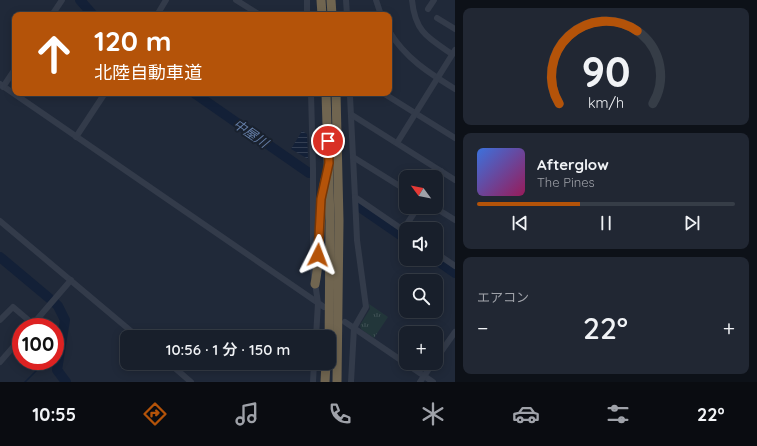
<!DOCTYPE html>
<html lang="ja">
<head>
<meta charset="utf-8">
<style>
  body { margin:0; font-family:Quicksand,"Noto Sans JP",sans-serif; background:#212733; color:#f1f3f6; height:100vh; display:flex; flex-direction:column; font-size:15px; white-space:nowrap }
  * { box-sizing:border-box; margin:0 }
  p { font-size:13px; color:#9fa2a9 }
  .icon { flex:none; width:22px; height:22px; fill:none; stroke:currentColor; stroke-width:2; stroke-linecap:round; stroke-linejoin:round }
  .map { position:relative; flex:1; overflow:hidden }
  .panel { display:flex; flex-direction:column; gap:8px; padding:8px; background:#0d1118; width:302px }
  .panel>* { flex:none }
  .guide { position:absolute; left:12px; top:12px; width:380px; height:84px; border-radius:8px; box-shadow:0 2px 10px #0003,0 0 0 1px #363d47; background:#b45309; color:#fff; overflow:hidden }
  .needle { width:26px; rotate:302deg }
  .tools { position:absolute; left:399px; top:170px; display:grid; gap:8px }
  .tools a { display:grid; place-items:center; width:44px; height:44px; border-radius:8px; background:#181f2b; box-shadow:0 2px 10px #0003,0 0 0 1px #363d47; font-size:20px }
  .speed { position:absolute; left:12px; top:318px; display:flex; gap:8px; font-size:20px; font-weight:700; text-align:center }
  .speed>* { display:grid; place-content:center; width:52px; height:52px; border-radius:50%; background:#181f2b; box-shadow:0 2px 10px #0003,0 0 0 1px #363d47; line-height:1 }
  .speed .limit { border:6px solid #d22; background:#fff; color:#111 }
  .pin { position:absolute; display:grid; place-items:center; width:34px; height:34px; color:#fff; margin:-17px; border:2px solid #fff; border-radius:50%; box-shadow:0 1px 4px #0007 }
  .me { position:absolute; width:44px; margin:-22px; rotate:3deg; stroke-linejoin:round; filter:drop-shadow(0 0 3px #0008) }
  .turn { display:flex; align-items:center; gap:14px; height:84px; padding:0 16px; font-size:18px }
  .turn .icon { width:52px; height:52px; stroke-width:2.5 }
  .turn b { display:block; font-size:28px; line-height:34px }
  .big { font-size:30px; font-weight:600; line-height:1.1 }
  .panel .card { flex:1; display:flex; flex-direction:column; justify-content:center; gap:6px; min-width:0; padding:0 14px; border-radius:8px; background:#212733 }
  .panel .dial { align-items:center; gap:0 }
  .dial svg { height:104px; overflow:visible; fill:none; stroke:#363d47; stroke-width:7; stroke-linecap:round; text-anchor:middle }
  .dial text { fill:#f1f3f6; stroke:none }
  .song { display:flex; align-items:center; gap:12px }
  .cover { width:48px; height:48px; border-radius:6px; background:linear-gradient(135deg,hsl(220 70% 55%),hsl(330 70% 35%)) }
  .played { height:4px; border-radius:2px; background:linear-gradient(90deg,#b45309 40%,#363d47 40%) }
  .keys { display:flex; justify-content:space-around; direction:ltr }
  .heat { display:flex; justify-content:space-between; align-items:center; font-size:22px; direction:ltr }
  .trip { position:absolute; left:120px; top:330px; width:216px; height:40px; border-radius:8px; background:#181f2b; box-shadow:0 2px 10px #0003,0 0 0 1px #363d47; font-weight:600; line-height:40px; text-align:center }
  .tab-bar { display:flex; height:64px; justify-content:space-around; align-items:center; background:#0a0c11; color:#9fa2a9 }
  .tab-bar .icon { width:28px; height:28px }
  .tab-bar .on { color:#b45309 }
  .tab-bar b { font-size:18px; color:#f1f3f6 }
  main { display:flex; flex:1; min-height:0 }
  .map>svg:first-child { display:block }
</style>
</head>
<body>
<main>
<div class="map">
<svg width="455" height="382" viewBox="0 0 455 382">
  <defs>
    <pattern id="park-tufts" width="24" height="20" patternUnits="userSpaceOnUse"><rect width="24" height="20" fill="#22363a"/><path d="M3 7l-1-3M5 7V3M7 7l1-3M15 17l-1-3M17 17v-4M19 17l1-3" fill="none" stroke="#405155"/></pattern>
    <pattern id="water-rules" width="6" height="5" patternUnits="userSpaceOnUse"><rect width="6" height="5" fill="#132037"/><path d="M0 2.5h6" fill="none" stroke="#333e52"/></pattern>
  </defs>
  <rect width="100%" height="100%" fill="#202939"/>
  <path fill="url(#park-tufts)" d="M 369,304 L 388,317 L 374,338 L 361,329 L 360,325 L 370,309 Z"/>
  <path fill="url(#water-rules)" d="M 302,131 L 307,134 L 308,159 L 291,149 Z"/>
  <g fill="none" stroke-linecap="round" stroke-linejoin="round">
    <g stroke="#132037" stroke-width="1.5">
      <path d="M 54,367 L 57,370"/>
      <path d="M 25,382 L 45,362 L 50,365"/>
    </g>
    <g stroke="#132037" stroke-width="10">
      <path d="M 80,0 L 93,15"/>
      <path d="M 194,93 L 309,173"/>
      <path d="M 358,206 L 406,239"/>
      <path d="M 0,257 L 49,298"/>
      <path d="M 435,259 L 455,273"/>
      <path d="M 55,303 L 58,306 L 65,320 L 57,370 L 66,382"/>
    </g>
    <g stroke="#333b4a" stroke-width="6">
      <path d="M 236,0 L 260,15"/>
      <path d="M 307,0 L 307,15"/>
      <path d="M 346,0 L 347,15"/>
      <path d="M 376,0 L 381,15"/>
      <path d="M 412,0 C 415,32 428,38 452,54"/>
      <path d="M 428,9 L 434,0"/>
      <path d="M 52,15 L 62,0"/>
      <path d="M 157,15 L 166,0"/>
      <path d="M 437,18 L 455,29"/>
      <path d="M 389,31 C 405,58 429,73 455,89"/>
      <path d="M 0,84 L 324,307"/>
      <path d="M 3,87 L 15,69"/>
      <path d="M 311,93 L 313,168 L 313,269 L 318,303 L 316,337"/>
      <path d="M 352,93 L 350,96 L 355,197 L 406,232"/>
      <path d="M 383,93 L 455,138"/>
      <path d="M 352,115 L 455,180"/>
      <path d="M 76,137 L 105,93"/>
      <path d="M 397,143 L 455,50"/>
      <path d="M 353,157 L 406,190"/>
      <path d="M 436,178 L 441,171"/>
      <path d="M 434,207 L 455,220"/>
      <path d="M 0,221 L 138,337"/>
      <path d="M 403,230 L 418,207"/>
      <path d="M 436,253 L 455,266"/>
      <path d="M 0,320 L 13,307 L 33,324 L 71,280"/>
      <path d="M 345,322 L 433,382"/>
      <path d="M 436,359 L 455,332"/>
      <path d="M 0,362 L 21,338"/>
      <path d="M 169,363 L 191,382"/>
      <path d="M 313,382 L 314,363"/>
      <path d="M 351,382 L 354,328 L 366,307 L 357,240 L 355,197"/>
      <path d="M 420,382 L 433,363"/>
    </g>
    <g stroke="#706550" stroke-width="9">
      <path d="M 321,0 L 322,15"/>
      <path d="M 331,0 L 332,15"/>
      <path d="M 326,93 L 330,220 L 329,355"/>
      <path d="M 336,93 L 339,221 L 337,382"/>
      <path d="M 315,284 C 322,250 318,214 325,180"/>
      <path d="M 325,382 L 326,363"/>
    </g>
  </g>
  <g fill="none" stroke-linecap="round" stroke-linejoin="round">
    <defs>
      <path id="route" d="M 318,255 L 321,199 L 329,163 L 328,141"/>
    </defs>
    <use href="#route" stroke="#753606" stroke-width="10"/>
    <use href="#route" stroke="#b45309" stroke-width="7"/>
  </g>
  <g text-anchor="middle" dominant-baseline="central" stroke-width="4" stroke-linejoin="round" paint-order="stroke">
    <g font-size="13" font-style="italic" fill="#657ea7" stroke="#19212e">
      <text transform="translate(251 133) rotate(35)">中屋川</text>
    </g>
  </g>
</svg>
<div class="tools">
<a><svg class="needle" viewBox="-14 -14 28 28"><path d="M0-13l5 13h-10z" fill="#e53935"/><path d="M0 13l5-13h-10z" fill="#9fa2a9"/></svg></a>
<a><svg class="icon" aria-label="sound" viewBox="0 0 24 24"><path d="M4 9h4l5-4v14l-5-4H4zM17 9q2 3 0 6"/></svg></a>
<a><svg class="icon" aria-label="search" viewBox="0 0 24 24"><circle cx="10" cy="10" r="6"/><path d="M15 15l6 6"/></svg></a>
<a>+</a>
</div>
<div class="speed"><div class="limit">100</div></div>
<div class="pin" style="left:328px;top:141px;background:#d93025"><svg class="icon" aria-label="arrive" viewBox="0 0 24 24"><path d="M6 21V4h12l-3 4 3 4H6"/></svg></div>
<svg class="me" style="left:318px;top:255px" viewBox="-20 -20 40 40"><path d="M0-17L14 15 0 8-14 15z" fill="#b45309" stroke="#fff" stroke-width="4"/></svg>
<div class="trip">10:56 · 1 分 · 150 m</div>
<div class="guide">
<div class="turn"><svg class="icon" aria-label="ahead" viewBox="0 0 24 24"><path d="M12 20V5M6 11l6-6 6 6"/></svg><div><b>120 m</b>北陸自動車道</div></div>
</div>
</div>
<section class="panel">
<div class="card dial"><svg viewBox="0 0 100 80">
<path d="M14 69A42 42 0 1 1 86 69"/>
<path d="M14 69A42 42 0 0 1 74 13" stroke="#b45309"/>
<text x="50" y="56" font-size="32" font-weight="700">90</text>
<text x="50" y="72" font-size="11">km/h</text>
</svg></div>
<div class="card">
<div class="song"><i class="cover"></i><div><b>Afterglow</b><p>The Pines</p></div></div>
<div class="played"></div>
<div class="keys"><svg class="icon" aria-label="previous" viewBox="0 0 24 24"><path d="M18 5L8 12l10 7zM5 5v14"/></svg><svg class="icon" aria-label="pause" viewBox="0 0 24 24"><path d="M8 5v14M16 5v14"/></svg><svg class="icon" aria-label="next" viewBox="0 0 24 24"><path d="M6 5l10 7-10 7zM19 5v14"/></svg></div>
</div>
<div class="card"><p>エアコン</p>
<div class="heat"><a>−</a><b class="big">22°</b><a>+</a></div>
</div>
</section>
</main>
<nav class="tab-bar">
<b>10:55</b>
<svg class="icon on" aria-label="directions" viewBox="0 0 24 24"><path d="M12 3l9 9-9 9-9-9zM9 14v-3h6M13 9l2 2-2 2"/></svg>
<svg class="icon" aria-label="music" viewBox="0 0 24 24"><path d="M9 18V5l10-2v13"/><circle cx="6" cy="18" r="3"/><circle cx="16" cy="16" r="3"/></svg>
<svg class="icon" aria-label="phone" viewBox="0 0 24 24"><path d="M5 4h4l2 5-3 2q2 4 5 5l2-3 5 2v4C11 20 4 13 5 4z"/></svg>
<svg class="icon" aria-label="climate" viewBox="0 0 24 24"><path d="M12 3v18M4 7l16 10M4 17L20 7"/></svg>
<svg class="icon" aria-label="car" viewBox="0 0 24 24"><path d="M5 17H2v-5l4-1 3-4h7l3 4 3 1v5h-3M9 17h6M6 11h13"/><circle cx="7" cy="17" r="2"/><circle cx="17" cy="17" r="2"/></svg>
<svg class="icon" aria-label="filters" viewBox="0 0 24 24"><path d="M4 7h16M4 17h16"/><circle cx="9" cy="7" r="2"/><circle cx="15" cy="17" r="2"/></svg>
<b>22°</b>
</nav>
</body>
</html>
